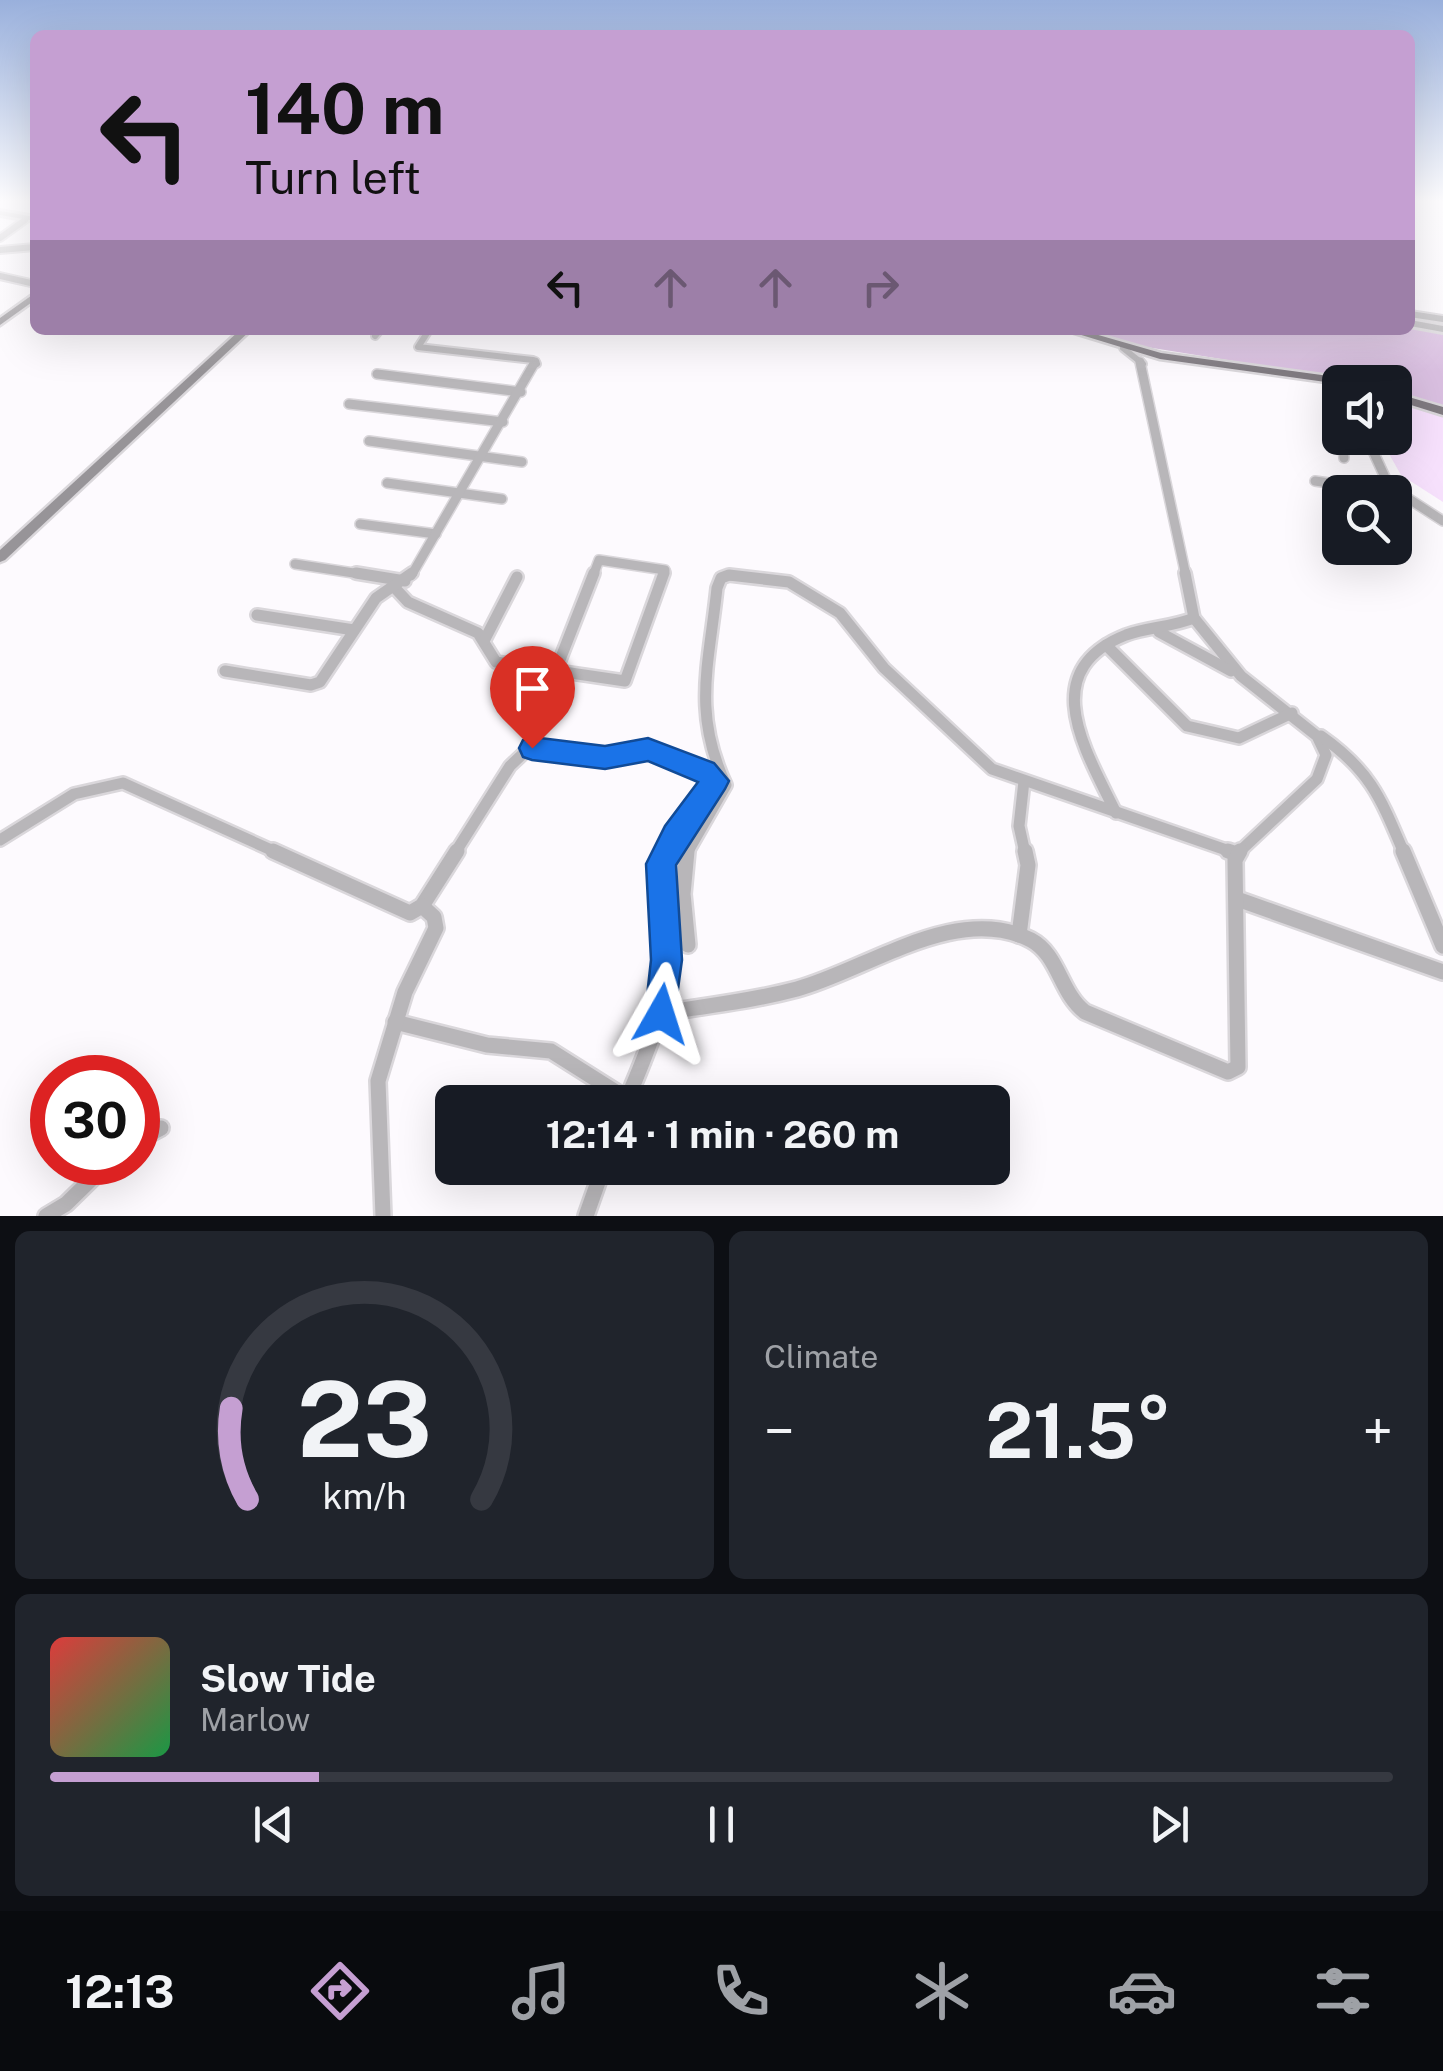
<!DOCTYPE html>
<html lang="en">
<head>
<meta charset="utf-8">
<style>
  body { margin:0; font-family:"Public Sans",sans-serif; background:#20242c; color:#f1f3f6; height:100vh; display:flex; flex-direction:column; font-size:38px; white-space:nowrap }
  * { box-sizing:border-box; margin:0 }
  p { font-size:32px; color:#9ea1a6 }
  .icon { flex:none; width:55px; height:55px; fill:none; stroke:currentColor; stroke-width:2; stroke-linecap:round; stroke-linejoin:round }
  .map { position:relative; height:1216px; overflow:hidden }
  .side { display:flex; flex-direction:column; gap:15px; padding:15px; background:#0d0f14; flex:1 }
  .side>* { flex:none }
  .banner { position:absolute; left:30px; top:30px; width:1385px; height:305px; border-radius:15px; box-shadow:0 10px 40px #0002; background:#c59fd2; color:#111; overflow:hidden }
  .fabs { position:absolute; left:1322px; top:365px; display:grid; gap:20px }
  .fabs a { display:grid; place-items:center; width:90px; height:90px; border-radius:15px; background:#171b24; box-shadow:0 10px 40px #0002; font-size:50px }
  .speed { position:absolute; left:30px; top:1055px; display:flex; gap:20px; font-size:50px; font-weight:700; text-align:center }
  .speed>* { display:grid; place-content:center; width:130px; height:130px; border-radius:50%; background:#171b24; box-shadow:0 10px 40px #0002; line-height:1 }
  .speed .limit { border:15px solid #d22; background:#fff; color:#111 }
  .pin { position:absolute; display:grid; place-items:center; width:85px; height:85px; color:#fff; margin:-102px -42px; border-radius:50% 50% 50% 0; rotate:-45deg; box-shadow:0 0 10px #0007 }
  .pin .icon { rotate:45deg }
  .me { position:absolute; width:110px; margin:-55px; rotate:6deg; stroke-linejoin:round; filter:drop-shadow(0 0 8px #0008) }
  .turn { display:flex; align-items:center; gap:35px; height:210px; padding:0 50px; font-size:45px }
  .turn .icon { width:130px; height:130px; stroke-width:2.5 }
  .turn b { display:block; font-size:70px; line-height:85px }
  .lanes { display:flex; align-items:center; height:95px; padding:0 50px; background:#0003; justify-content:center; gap:50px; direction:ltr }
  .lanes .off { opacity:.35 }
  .big { font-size:75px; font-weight:700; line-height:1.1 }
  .side .tile { flex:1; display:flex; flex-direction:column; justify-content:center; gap:15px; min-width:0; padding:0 35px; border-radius:15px; background:#20242c }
  .side .dial { align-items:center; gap:0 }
  .dial svg { height:260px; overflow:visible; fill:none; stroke:#363941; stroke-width:7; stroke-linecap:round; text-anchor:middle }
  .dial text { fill:#f1f3f6; stroke:none }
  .song { display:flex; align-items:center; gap:30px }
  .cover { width:120px; height:120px; border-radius:15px; background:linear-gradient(135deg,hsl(0 70% 55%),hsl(140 70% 35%)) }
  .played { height:10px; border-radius:5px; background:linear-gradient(90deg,#c59fd2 20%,#363941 20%) }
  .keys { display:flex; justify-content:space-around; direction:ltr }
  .heat { display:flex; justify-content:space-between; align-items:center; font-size:55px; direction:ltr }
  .side .tiles { flex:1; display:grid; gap:15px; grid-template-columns:1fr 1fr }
  .tile:last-child { grid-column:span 2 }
  .trip { position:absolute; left:435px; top:1085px; width:575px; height:100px; border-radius:15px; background:#171b24; box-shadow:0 10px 40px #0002; font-weight:700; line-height:100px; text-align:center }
  .tabs { display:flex; height:160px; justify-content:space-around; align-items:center; background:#090b0e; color:#9ea1a6 }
  .tabs .icon { width:70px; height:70px }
  .tabs .active { color:#c59fd2 }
  .tabs b { font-size:45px; color:#f1f3f6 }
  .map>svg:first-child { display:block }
</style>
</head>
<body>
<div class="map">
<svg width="1443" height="1216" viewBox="0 0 1443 1216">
  <rect width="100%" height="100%" fill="#fdfafe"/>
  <path fill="#f7e1fd" d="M 1395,399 L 1443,414 L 1443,502 L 1401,475 L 1380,438 L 1395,438 Z"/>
  <path fill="#d9bfe0" d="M 1410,315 L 1443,320 L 1443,406 L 1395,392 L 1395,382 L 1363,382 L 1134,345 L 1087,330 L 1410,330 Z"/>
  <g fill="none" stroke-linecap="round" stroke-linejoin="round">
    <defs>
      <g id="minor-far3">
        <path d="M 0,238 L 25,220"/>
        <path d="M 0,250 L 35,247"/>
        <path d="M 0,276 L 35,284"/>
        <path d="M 1410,314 L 1443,319"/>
        <path d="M 429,330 L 418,347 L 533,360 L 537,364"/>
        <path d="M 375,336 L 380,330"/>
        <path d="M 1123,348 L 1143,364"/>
      </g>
      <g id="minor-far2">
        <path d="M 1140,362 L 1186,576"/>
        <path d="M 377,374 L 521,392"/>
        <path d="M 349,404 L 503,422"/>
        <path d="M 1367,438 L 1389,486 L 1443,521"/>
        <path d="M 369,441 L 522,462"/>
        <path d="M 1344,458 L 1343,444 L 1367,438"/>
        <path d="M 1315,481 L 1390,492"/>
        <path d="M 387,483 L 502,499"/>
        <path d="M 360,524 L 436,534"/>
        <path d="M 295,564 L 373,576"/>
        <path d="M 411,576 L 535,362"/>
        <path d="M 593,576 L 599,560 L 665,570 L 663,576"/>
        <path d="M 726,576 L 737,576"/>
      </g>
      <g id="minor-far1">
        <path d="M 356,573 L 405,581"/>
        <path d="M 1185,573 L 1194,618 L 1241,676 L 1317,736 L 1326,755 L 1317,779 L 1238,853"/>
        <path d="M 394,587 L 408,602 L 478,633 L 496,662 L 625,681 L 664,573"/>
        <path d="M 257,615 L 354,630"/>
        <path d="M 1159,632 L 1231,671"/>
        <path d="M 484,641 L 517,577"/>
        <path d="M 1106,645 L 1187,726 L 1239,738 L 1292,713"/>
        <path d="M 556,670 L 594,573"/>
        <path d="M 225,671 L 311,685 L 320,682 L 376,598 L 412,573"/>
        <path d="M 1321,736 C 1371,771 1381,799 1404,853"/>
        <path d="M 1024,781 L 1019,826 L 1025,853"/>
        <path d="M 1116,813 C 1086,751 1035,671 1126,635 C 1148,627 1172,627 1194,618"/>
        <path d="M 0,840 L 74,794 L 123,783 L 278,853"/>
        <path d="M 455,853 L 510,766 L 527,750 L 612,758 L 648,749 L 714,776 L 716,785 L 665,853"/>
        <path d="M 687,853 L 726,785 C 692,712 709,665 717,588 L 721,578 L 729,575 L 789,582 L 840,613 L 884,668 L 992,769 L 1235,853"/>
      </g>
      <g id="minor">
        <path d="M 273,851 L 410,913 L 422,906 L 457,851"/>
        <path d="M 687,851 L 683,894 L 688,945"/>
        <path d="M 1228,851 L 1237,854"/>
        <path d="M 1403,851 L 1443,946"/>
        <path d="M 1237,899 L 1443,972"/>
        <path d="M 1019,935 L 1028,865 L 1025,851"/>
        <path d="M 661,1013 C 706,1006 752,1001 797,989 C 867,970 957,902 1031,940 C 1059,955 1060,993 1085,1012 L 1228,1072 L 1238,1067 L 1235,860 L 1240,851"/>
        <path d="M 395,1022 L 487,1045 L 551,1051 L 627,1099"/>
        <path d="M 626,1102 C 643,1061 662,1020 666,975 C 670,934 649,890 666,851"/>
        <path d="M 138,1140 L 161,1128"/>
        <path d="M 46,1216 L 66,1204 L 109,1162"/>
        <path d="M 383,1216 L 378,1081 L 405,992 L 436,928 L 434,917 L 422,906"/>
        <path d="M 586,1216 L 603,1168"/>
      </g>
      <g id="tertiary">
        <path d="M 0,211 L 35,217 L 35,221 L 0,215 Z"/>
        <path d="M 1410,320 L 1443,326 L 1443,332 L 1410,326 Z"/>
      </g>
      <g id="secondary">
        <path d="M 35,293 L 35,300 L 0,325 L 0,318 Z"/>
        <path d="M 240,330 L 251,330 L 5,560 L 0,562 L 0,550 Z"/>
      </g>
      <g id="primary">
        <path d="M 1065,330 L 1081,330 L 1161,353 L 1351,379 L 1357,382 L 1340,384 L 1160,359 Z"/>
        <path d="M 1395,393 L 1443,407 L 1443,415 L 1395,400 Z"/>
      </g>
    </defs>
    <use href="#minor-far3" stroke="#dad7db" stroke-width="10"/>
    <use href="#minor-far2" stroke="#dad7db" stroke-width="12"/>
    <use href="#minor-far1" stroke="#dad7db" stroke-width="16"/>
    <use href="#minor" stroke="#dad7db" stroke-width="20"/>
    <use href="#tertiary" stroke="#dad7db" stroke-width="6"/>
    <use href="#secondary" stroke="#dad7db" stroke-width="5"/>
    <use href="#primary" stroke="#dad7db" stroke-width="5"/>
    <use href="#minor-far3" stroke="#b8b6b9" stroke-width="6"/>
    <use href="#minor-far2" stroke="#b8b6b9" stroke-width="9"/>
    <use href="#minor-far1" stroke="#b8b6b9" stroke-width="11"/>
    <use href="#minor" stroke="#b8b6b9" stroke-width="15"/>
    <use href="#tertiary" fill="#b8b6b9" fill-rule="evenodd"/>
    <use href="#secondary" fill="#979498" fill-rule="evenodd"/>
    <use href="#primary" fill="#807b81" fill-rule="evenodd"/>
  </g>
  <linearGradient id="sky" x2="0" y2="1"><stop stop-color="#99b0dc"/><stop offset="0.54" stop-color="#fefdff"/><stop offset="1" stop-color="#fefdff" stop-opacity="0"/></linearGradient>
  <rect width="1443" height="372" fill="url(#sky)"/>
  <path fill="#1a73e8" stroke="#114b97" stroke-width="2.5" d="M 532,737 L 605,746 L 648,738 L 714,763 L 729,781 L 725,789 L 676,865 L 682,960 L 673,1025 L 661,1030 L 650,1025 L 645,1014 L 651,960 L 646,864 L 665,826 L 698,782 L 648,761 L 605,769 L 532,760 L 523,757 L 519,748 L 523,740 Z"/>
</svg>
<div class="fabs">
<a><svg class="icon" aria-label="sound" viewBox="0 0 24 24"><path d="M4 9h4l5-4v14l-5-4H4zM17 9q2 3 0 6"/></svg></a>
<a><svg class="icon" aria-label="search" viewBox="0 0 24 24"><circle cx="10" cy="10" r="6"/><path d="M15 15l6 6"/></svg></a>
</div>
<div class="speed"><div class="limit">30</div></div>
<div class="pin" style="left:532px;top:748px;background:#d93025"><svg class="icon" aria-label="arrive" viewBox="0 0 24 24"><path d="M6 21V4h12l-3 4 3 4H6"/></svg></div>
<svg class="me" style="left:661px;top:1014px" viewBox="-20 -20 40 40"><path d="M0-17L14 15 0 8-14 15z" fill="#1a73e8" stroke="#fff" stroke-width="4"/></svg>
<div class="trip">12:14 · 1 min · 260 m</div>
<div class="banner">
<div class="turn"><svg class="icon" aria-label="left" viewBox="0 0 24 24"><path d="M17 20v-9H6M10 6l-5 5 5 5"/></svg><div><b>140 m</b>Turn left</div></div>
<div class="lanes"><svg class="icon" aria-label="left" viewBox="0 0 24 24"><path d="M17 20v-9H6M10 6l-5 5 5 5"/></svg><svg class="icon off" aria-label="ahead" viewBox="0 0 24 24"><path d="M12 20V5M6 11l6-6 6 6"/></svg><svg class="icon off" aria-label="ahead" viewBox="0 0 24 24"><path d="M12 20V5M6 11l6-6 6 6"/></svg><svg class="icon off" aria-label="right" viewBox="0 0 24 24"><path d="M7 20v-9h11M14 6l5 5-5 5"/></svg></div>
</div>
</div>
<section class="side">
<div class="tiles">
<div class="tile dial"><svg viewBox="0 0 100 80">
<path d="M14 69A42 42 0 1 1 86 69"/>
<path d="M14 69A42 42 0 0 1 9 41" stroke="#c59fd2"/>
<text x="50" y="56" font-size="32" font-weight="700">23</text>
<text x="50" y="72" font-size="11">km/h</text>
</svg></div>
<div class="tile"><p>Climate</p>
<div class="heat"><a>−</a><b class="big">21.5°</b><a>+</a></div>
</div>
<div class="tile">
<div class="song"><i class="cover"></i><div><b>Slow Tide</b><p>Marlow</p></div></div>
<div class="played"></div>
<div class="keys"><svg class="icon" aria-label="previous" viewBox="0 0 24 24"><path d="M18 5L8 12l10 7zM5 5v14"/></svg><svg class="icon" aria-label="pause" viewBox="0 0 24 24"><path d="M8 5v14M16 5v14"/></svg><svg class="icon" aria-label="next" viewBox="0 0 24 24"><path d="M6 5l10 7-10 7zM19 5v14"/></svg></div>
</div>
</div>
</section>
<nav class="tabs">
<b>12:13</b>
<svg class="icon active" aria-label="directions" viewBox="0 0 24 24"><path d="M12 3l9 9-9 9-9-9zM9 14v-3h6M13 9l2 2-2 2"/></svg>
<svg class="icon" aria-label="music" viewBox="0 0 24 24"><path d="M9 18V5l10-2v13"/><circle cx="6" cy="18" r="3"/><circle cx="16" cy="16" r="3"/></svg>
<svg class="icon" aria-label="phone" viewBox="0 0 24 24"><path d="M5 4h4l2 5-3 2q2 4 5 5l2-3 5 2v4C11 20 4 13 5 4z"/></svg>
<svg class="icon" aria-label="climate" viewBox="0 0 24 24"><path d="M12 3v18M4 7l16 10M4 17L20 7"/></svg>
<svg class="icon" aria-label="car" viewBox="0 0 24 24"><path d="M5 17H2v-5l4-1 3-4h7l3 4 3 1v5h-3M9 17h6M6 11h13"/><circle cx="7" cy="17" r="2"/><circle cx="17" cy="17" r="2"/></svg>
<svg class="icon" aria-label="filters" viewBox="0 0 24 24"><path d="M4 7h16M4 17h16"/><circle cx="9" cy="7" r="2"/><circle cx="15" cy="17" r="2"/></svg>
</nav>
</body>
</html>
